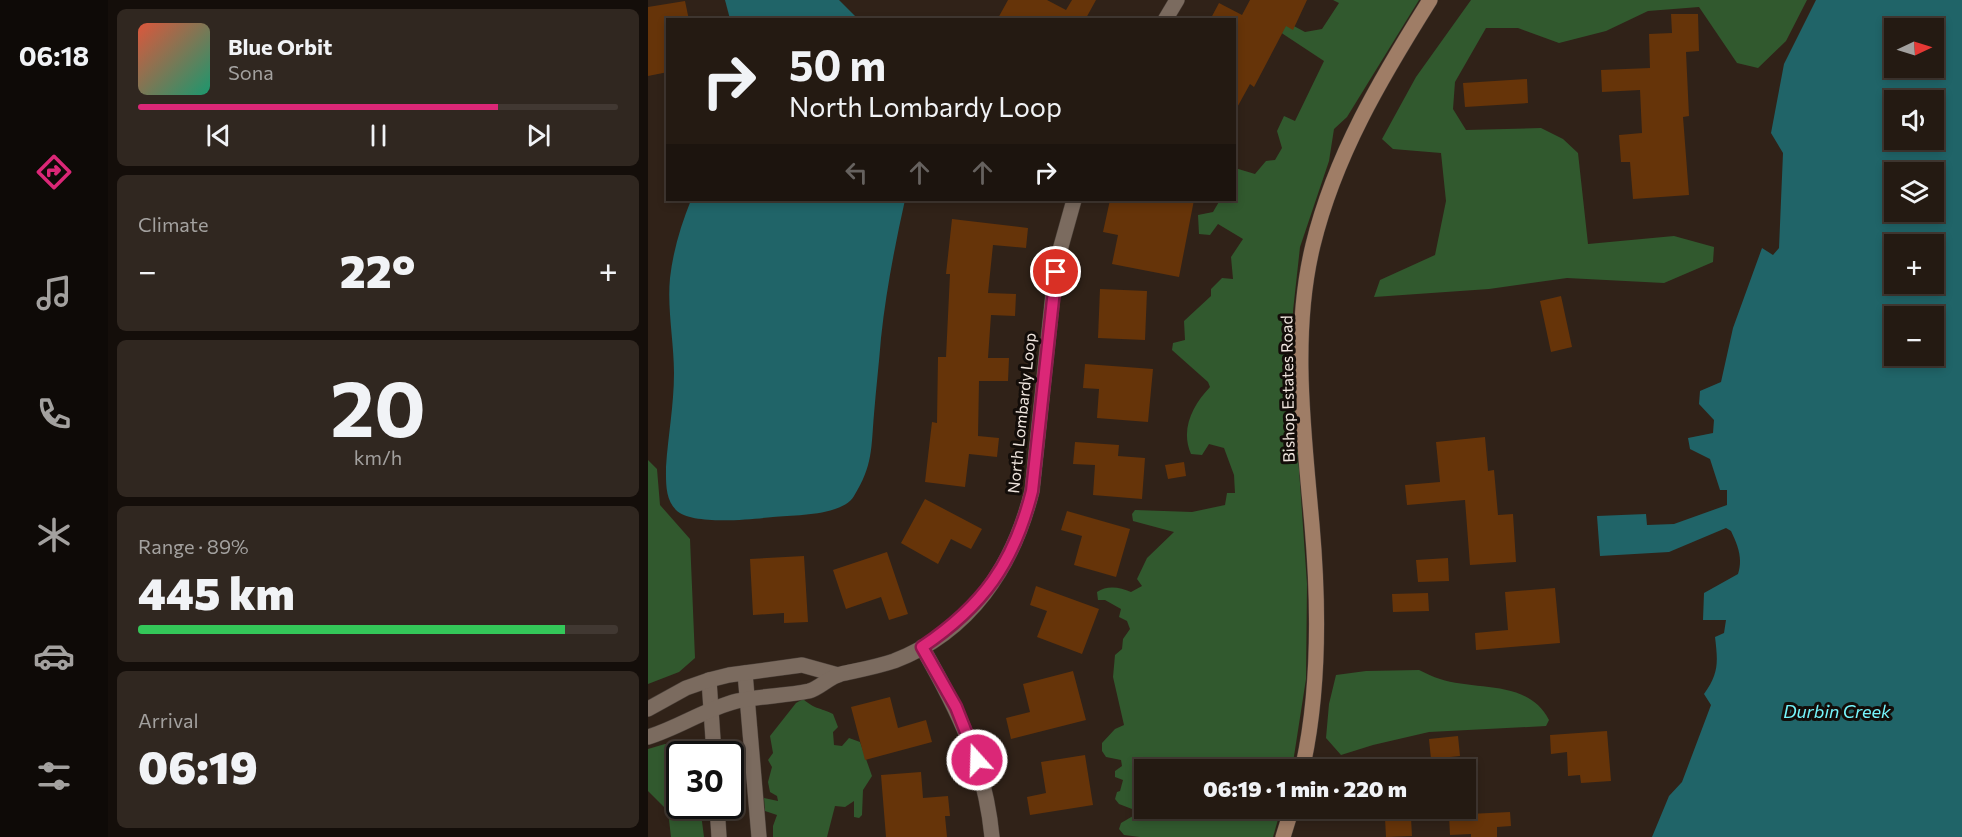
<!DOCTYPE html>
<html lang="en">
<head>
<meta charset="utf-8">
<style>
  body { margin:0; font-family:Commissioner,sans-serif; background:#302720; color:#f1f3f6; height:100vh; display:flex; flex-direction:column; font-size:22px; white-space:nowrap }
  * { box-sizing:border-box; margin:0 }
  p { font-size:20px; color:#a3a19f }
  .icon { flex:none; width:33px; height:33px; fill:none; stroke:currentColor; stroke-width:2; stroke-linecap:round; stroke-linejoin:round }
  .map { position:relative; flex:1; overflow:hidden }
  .details { display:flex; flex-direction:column; gap:9px; padding:9px; background:#140e0a; width:540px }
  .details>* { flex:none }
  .guide { position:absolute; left:18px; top:18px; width:570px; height:183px; border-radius:0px; box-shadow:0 3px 9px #0003,0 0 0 2px #413832; background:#241a12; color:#f1f3f6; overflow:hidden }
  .needle { width:39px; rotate:86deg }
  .buttons { position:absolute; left:1236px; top:18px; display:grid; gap:12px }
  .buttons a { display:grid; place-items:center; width:60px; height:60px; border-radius:0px; background:#241a12; box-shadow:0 3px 9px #0003,0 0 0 2px #413832; font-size:30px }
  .speed { position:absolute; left:18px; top:741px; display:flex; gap:12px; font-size:30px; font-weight:700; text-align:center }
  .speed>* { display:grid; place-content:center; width:78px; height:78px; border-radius:50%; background:#241a12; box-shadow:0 3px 9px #0003,0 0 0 2px #413832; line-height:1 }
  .speed .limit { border:3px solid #111; border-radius:9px; background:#fff; color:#111 }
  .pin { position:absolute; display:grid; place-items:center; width:51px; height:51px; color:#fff; margin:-26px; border:3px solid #fff; border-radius:50%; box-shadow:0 2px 6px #0007 }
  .me { position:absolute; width:66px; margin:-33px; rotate:340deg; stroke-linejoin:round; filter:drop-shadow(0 0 4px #0008) }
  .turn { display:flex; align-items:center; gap:21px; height:126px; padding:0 24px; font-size:27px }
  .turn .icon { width:78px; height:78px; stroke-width:2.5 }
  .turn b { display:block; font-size:42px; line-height:51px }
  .lanes { display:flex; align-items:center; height:57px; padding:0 24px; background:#0003; justify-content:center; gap:30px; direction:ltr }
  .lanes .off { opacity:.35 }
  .big { font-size:45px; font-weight:800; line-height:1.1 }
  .details .widget { flex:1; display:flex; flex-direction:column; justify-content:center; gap:9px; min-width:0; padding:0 21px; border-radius:9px; background:#302720 }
  .details .dial { align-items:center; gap:0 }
  .dial b { font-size:78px; line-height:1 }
  .song { display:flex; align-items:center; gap:18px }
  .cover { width:72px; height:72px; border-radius:9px; background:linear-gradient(135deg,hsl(10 70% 55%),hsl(160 70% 35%)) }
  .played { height:6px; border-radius:3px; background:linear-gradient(90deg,#db2777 75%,#413832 75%) }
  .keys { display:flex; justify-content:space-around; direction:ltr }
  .heat { display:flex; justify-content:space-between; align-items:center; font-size:33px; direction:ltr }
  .charge { height:9px; border-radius:4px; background:linear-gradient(90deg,#34c759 89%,#413832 0) }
  .trip { position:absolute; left:486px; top:759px; width:342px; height:60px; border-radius:0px; background:#241a12; box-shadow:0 3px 9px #0003,0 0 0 2px #413832; font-weight:800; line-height:60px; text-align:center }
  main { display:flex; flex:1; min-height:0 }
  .menu { display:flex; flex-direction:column; width:108px; justify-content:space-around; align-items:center; background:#0e0a07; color:#a3a19f }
  .menu .icon { width:42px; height:42px }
  .menu .on { color:#db2777 }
  .menu b { font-size:27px; color:#f1f3f6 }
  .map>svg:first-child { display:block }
</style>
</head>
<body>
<main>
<nav class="menu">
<b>06:18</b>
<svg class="icon on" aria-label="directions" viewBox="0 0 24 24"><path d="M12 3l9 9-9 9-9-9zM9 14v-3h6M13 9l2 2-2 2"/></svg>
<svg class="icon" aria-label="music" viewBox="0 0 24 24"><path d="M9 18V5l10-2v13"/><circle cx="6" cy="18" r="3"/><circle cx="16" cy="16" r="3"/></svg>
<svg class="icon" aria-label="phone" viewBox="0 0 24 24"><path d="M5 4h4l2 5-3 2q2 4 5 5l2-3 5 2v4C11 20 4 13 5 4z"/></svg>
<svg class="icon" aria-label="climate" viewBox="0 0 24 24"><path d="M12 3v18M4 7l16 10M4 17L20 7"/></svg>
<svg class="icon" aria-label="car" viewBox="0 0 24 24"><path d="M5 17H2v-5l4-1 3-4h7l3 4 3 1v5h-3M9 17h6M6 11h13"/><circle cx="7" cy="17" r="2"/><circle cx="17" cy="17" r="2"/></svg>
<svg class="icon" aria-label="filters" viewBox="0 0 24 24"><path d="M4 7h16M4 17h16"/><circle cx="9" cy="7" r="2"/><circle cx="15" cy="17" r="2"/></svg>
</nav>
<section class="details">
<div class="widget">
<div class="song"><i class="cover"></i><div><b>Blue Orbit</b><p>Sona</p></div></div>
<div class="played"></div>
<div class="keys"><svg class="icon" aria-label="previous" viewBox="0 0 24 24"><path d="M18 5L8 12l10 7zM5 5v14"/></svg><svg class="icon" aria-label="pause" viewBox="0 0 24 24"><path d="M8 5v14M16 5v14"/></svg><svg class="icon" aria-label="next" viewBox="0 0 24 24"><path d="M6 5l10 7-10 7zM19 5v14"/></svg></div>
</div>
<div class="widget"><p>Climate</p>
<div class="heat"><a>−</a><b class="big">22°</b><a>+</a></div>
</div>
<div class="widget dial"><b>20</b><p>km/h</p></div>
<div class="widget"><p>Range · 89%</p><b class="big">445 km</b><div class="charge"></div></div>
<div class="widget"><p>Arrival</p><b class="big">06:19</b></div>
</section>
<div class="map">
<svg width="1314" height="837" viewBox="0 0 1314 837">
  <rect width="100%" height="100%" fill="#302218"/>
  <g fill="#31592e">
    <path d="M 685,0 L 771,0 L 699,117 L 686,129 L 681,161 L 652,247 L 645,311 L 647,412 L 659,584 L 658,679 L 644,769 L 496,770 L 496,808 L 633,809 L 625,837 L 492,837 L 476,835 L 471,829 L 473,823 L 485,816 L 484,809 L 471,804 L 467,799 L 469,792 L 472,791 L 475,780 L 467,777 L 467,771 L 474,766 L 473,760 L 458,757 L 454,751 L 454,743 L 467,729 L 476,725 L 465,677 L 467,655 L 474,649 L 475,639 L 482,629 L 479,621 L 471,617 L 473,609 L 457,600 L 450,600 L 449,592 C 459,585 472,587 483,592 L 494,586 L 489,579 L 499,558 L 526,532 L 485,521 L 484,514 L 487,510 L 544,512 L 577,505 L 579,493 L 587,493 L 586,475 L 576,448 L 561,444 L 554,455 L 543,454 C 532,429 545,405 562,387 L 560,382 L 524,350 L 525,343 L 537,340 L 536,321 L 563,296 L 563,289 L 574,278 L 585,279 L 583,257 L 595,239 L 570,224 L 562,235 L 551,234 L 550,215 L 565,212 L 572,200 L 586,200 L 587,188 L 589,187 L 587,181 L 587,168 L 607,174 L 618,161 L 627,160 L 634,148 L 629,131 L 636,116 L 647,121 L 676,61 L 629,30 L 642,24 L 657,32 L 674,29 L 691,3 Z"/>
    <path d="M 823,0 L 1159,0 L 1138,41 L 1110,68 L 1089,63 L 1051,7 L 1000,11 L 958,31 L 911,43 L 870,28 L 838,28 L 807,82 L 805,109 L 818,130 L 893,128 L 915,139 L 930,153 L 940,244 L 1026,236 L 1066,247 L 1065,262 L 1016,283 L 919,278 L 841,289 L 726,297 L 732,280 L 787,255 L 798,201 L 793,153 L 745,149 L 734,139 L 768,77 Z"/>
    <path d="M 0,460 L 9,469 L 12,505 L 42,539 L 47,658 L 31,672 L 0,684 Z"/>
    <path d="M 771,670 C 778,673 785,677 792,679 C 827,691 881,679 901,720 L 898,726 L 781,732 L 725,745 L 693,755 L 678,738 L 681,704 L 688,675 L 718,671 Z"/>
    <path d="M 155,699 C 168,710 171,707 185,714 L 190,727 L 185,732 L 186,745 L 194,746 L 201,738 L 212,742 L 224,776 L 215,790 L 214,815 L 211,818 L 206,817 L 206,801 L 197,807 L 187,806 L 179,837 L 125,837 L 125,826 L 129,815 L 117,811 L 116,798 L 130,801 L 129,796 L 122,792 L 120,782 L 124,767 L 120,760 L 125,753 L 122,736 L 148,703 Z"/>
    <path d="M 36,743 L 41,754 L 32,754 L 32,806 L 52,806 L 56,837 L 23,837 L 20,811 L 0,791 L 0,749 L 17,744 Z"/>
  </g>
  <g fill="#206468" fill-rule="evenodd">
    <path d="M 77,0 L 191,0 L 210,19 L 82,19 Z"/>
    <path d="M 1168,0 L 1314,0 L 1314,837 L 1004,837 L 1021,796 L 1034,782 L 1063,705 L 1056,694 C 1071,673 1070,662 1067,637 L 1076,633 L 1078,620 L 1055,620 L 1056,593 L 1090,574 C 1095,558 1090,546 1083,531 L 1078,528 L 1021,552 L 952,556 L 949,516 L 998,514 L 999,525 L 1026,524 L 1079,505 L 1079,490 L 1072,490 L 1062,459 L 1042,449 L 1040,438 L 1065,433 L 1066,420 L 1051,404 L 1052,391 L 1073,382 L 1085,328 L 1114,248 L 1125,255 L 1131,248 L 1135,153 L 1123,133 L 1136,64 ZM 1246,28 L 1286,28 L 1286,68 L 1246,68 ZM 1246,100 L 1286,100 L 1286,140 L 1246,140 ZM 1246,172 L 1286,172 L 1286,212 L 1246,212 ZM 1246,244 L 1286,244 L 1286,284 L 1246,284 ZM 1246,316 L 1286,316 L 1286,356 L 1246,356 Z"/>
    <path d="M 43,200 L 257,200 C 247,245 238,291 233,338 C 231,363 228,389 226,414 C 223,449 225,465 206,496 C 194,516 147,515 125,517 C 104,519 44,526 28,510 C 17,499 18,482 18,467 C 20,436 26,405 26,373 C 26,342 19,309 22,278 C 25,251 33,225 43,200 Z"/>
  </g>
  <g fill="#663409">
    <path d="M 360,0 L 399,0 L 418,10 L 424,0 L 448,0 L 437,20 L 349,20 Z"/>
    <path d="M 602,0 L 659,0 L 645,30 L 638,26 L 606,87 L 602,84 L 586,113 L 586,20 L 562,20 L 571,3 L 594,15 Z"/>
    <path d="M 37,1 L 41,20 L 20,20 L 20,72 L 0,76 L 0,7 Z"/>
    <path d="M 1023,14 L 1050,14 L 1051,51 L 1038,52 L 1041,116 L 1035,117 L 1041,195 L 985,199 L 982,162 L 973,162 L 971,135 L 994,133 L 992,90 L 954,92 L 953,70 L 1002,68 L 1001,34 L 1024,33 Z"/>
    <path d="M 879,79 L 880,103 L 817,107 L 815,83 Z"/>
    <path d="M 462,200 L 546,200 L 531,277 L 464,264 L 470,235 L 455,232 Z"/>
    <path d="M 304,219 L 380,228 L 378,248 L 345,245 L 340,293 L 368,294 L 367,316 L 343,315 L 340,358 L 361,358 L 360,381 L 331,381 L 330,436 L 351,438 L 349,457 L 321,454 L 317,487 L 277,482 L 284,422 L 289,423 L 290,357 L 298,357 L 302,274 L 298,274 Z"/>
    <path d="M 452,289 L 499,291 L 497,340 L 450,338 Z"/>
    <path d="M 913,296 L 924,347 L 903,352 L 892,301 Z"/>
    <path d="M 437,364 L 505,369 L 500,422 L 449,418 L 451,389 L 435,388 Z"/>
    <path d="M 837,437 L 840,471 L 846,470 L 850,515 L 865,514 L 868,562 L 822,565 L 817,500 L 759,505 L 757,485 L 792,482 L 788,442 Z"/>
    <path d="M 427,442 L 471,445 L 470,456 L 497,458 L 494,499 L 445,495 L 447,465 L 425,464 Z"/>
    <path d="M 536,462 L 538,476 L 520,479 L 517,465 Z"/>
    <path d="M 277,499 L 334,529 L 323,549 L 303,539 L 290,564 L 253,543 Z"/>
    <path d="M 419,511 L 482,529 L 468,577 L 426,565 L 434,536 L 413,530 Z"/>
    <path d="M 239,552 L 260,614 L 241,620 L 233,597 L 198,609 L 185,570 Z"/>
    <path d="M 156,556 L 160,622 L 136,623 L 136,613 L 105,615 L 102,559 Z"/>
    <path d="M 800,558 L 801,581 L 770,582 L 768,560 Z"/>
    <path d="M 388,586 L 451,609 L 434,654 L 389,637 L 399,611 L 382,605 Z"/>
    <path d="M 907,588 L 912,643 L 828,650 L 827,633 L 860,630 L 857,592 Z"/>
    <path d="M 780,593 L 781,611 L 745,612 L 744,594 Z"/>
    <path d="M 425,671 L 438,720 L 363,739 L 358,718 L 382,712 L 375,684 Z"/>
    <path d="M 242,697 L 250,728 L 278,720 L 284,742 L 217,760 L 203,707 Z"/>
    <path d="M 959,731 L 963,781 L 933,783 L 932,775 L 920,776 L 919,752 L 903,754 L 902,735 Z"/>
    <path d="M 810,736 L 812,756 L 783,759 L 781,739 Z"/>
    <path d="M 437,755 L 445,805 L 382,815 L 379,797 L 398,793 L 393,762 Z"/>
    <path d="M 273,772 L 275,798 L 300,796 L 302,816 L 297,816 L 299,837 L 238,837 L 233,775 Z"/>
    <path d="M 862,812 L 863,826 L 849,827 L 849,837 L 823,837 L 823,834 L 802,835 L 801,815 Z"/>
    <path d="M 737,818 L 763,818 L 764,836 L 738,837 Z"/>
  </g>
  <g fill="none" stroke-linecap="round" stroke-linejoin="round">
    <defs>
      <g id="street">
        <path d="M 517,20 L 529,0"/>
        <path d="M 274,647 C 310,710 337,764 344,837"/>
        <path d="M 97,673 L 111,837"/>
        <path d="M 61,680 L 66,754"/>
        <path d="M 0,709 L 38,688 L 61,680 L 81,675 L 154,665 L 190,675"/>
        <path d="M 0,737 C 30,728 57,709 89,701 C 112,696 137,696 161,691 C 172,688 181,677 193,674 C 211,670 228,667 246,661 C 322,632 365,567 384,491 L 405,294 L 412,250 L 426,200"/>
        <path d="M 69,806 L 71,837"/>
      </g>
      <g id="secondary">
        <path d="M 654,770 C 672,691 671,605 664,525 C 656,434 643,335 665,245 C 687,155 733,78 782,0"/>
        <path d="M 635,837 L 644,808"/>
      </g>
    </defs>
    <use href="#street" stroke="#4b4039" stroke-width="16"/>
    <use href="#secondary" stroke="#4b4039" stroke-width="16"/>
    <use href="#street" stroke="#7b6b5f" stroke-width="15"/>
    <use href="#secondary" stroke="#9f7d66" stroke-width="15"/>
  </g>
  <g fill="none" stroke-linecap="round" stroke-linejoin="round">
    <defs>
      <path id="route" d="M 329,760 L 308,707 L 274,647 C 335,606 366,563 384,491 L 408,272"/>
    </defs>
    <use href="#route" stroke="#8e194d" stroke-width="15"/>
    <use href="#route" stroke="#db2777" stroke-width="10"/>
  </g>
  <g text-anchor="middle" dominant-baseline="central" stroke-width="6" stroke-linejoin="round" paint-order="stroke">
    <g font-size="16" fill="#f0e6df" stroke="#130d09">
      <text transform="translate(639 389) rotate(-91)">Bishop Estates Road</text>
      <text transform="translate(373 413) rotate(-84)">North Lombardy Loop</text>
    </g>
    <g font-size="18" font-style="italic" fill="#76f5fc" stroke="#130d09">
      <text x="1189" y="711">Durbin Creek</text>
    </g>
  </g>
</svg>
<div class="buttons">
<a><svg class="needle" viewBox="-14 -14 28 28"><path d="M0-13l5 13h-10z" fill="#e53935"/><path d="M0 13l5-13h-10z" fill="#a3a19f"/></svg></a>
<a><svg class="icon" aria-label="sound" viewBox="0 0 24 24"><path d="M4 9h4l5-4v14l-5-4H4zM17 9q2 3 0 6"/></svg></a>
<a><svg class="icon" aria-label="layers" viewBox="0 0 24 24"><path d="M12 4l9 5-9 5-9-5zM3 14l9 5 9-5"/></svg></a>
<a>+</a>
<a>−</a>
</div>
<div class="speed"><div class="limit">30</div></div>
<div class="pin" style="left:408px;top:272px;background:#d93025"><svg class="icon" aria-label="arrive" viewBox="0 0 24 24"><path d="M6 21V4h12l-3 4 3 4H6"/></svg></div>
<svg class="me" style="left:329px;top:760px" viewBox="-20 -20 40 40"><circle r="17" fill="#db2777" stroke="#fff" stroke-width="3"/><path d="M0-11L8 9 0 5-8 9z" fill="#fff"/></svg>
<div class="trip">06:19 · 1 min · 220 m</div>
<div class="guide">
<div class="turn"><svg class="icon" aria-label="right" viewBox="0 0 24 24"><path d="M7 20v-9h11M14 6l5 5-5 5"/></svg><div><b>50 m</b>North Lombardy Loop</div></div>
<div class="lanes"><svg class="icon off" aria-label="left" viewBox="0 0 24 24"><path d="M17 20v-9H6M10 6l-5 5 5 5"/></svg><svg class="icon off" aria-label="ahead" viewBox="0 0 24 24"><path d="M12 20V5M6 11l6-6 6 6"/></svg><svg class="icon off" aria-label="ahead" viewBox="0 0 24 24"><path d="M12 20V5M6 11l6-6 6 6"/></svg><svg class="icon" aria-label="right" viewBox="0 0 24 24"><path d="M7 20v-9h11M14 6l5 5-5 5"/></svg></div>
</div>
</div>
</main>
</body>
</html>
